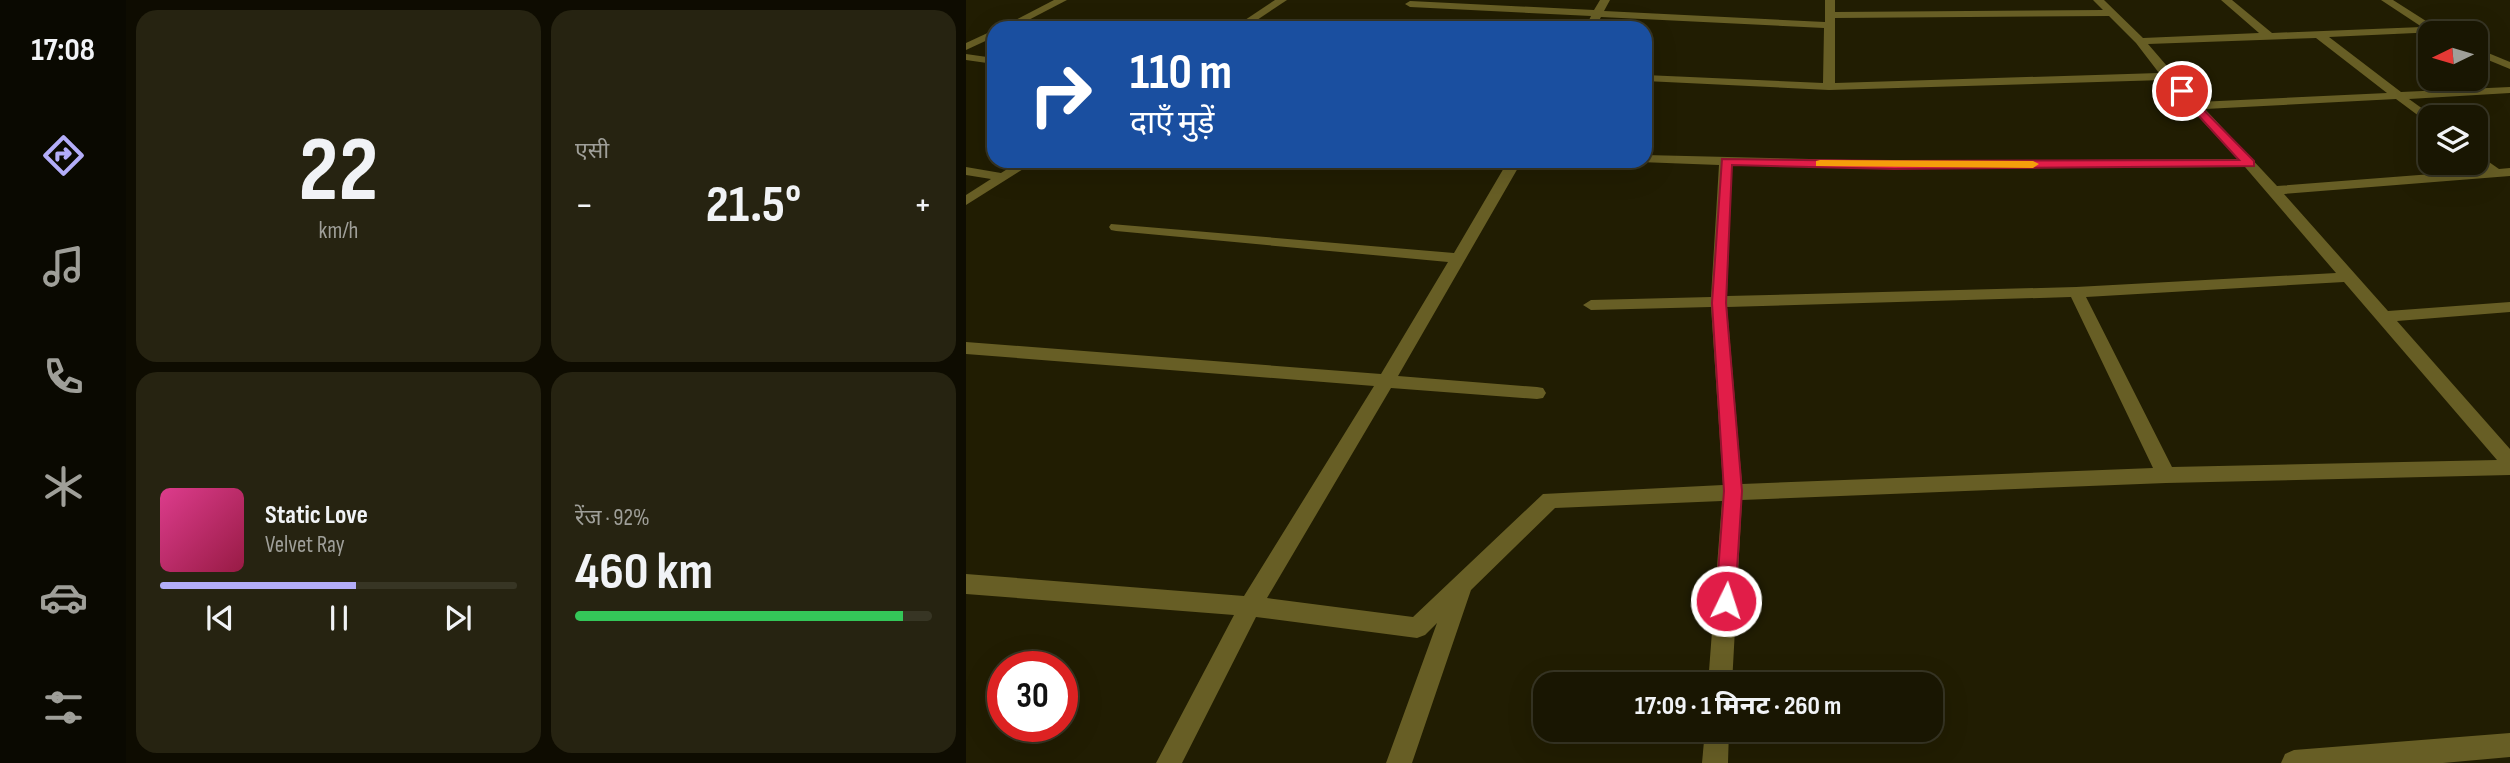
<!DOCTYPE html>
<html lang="hi">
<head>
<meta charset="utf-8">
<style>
  body { margin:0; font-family:"Sofia Sans Condensed","Noto Sans Devanagari",sans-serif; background:#262311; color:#f1f3f6; height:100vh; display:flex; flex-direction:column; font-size:26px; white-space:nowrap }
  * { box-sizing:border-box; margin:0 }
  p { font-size:23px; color:#9f9f99 }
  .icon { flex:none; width:38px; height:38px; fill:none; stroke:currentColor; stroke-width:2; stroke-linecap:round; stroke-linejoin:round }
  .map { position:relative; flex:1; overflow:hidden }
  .panel { display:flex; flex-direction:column; gap:10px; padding:10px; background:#0e0c01; width:840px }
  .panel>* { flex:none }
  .guide { position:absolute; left:21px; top:21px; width:665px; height:147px; border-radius:21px; box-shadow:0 7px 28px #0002,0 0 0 2px #373524; background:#1a4fa0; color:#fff; overflow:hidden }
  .needle { width:46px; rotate:265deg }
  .tools { position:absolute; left:1452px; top:21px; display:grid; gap:14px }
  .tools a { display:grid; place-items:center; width:70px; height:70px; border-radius:14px; background:#191602; box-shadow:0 7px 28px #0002,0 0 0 2px #373524; font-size:35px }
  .speed { position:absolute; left:21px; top:651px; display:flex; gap:14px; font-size:35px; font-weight:700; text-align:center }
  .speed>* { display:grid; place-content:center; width:91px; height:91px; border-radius:50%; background:#191602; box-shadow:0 7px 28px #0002,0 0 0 2px #373524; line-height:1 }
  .speed .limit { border:10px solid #d22; background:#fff; color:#111 }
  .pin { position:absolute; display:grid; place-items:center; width:60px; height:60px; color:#fff; margin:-30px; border:4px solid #fff; border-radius:50%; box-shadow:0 2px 7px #0007 }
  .me { position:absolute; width:77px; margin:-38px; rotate:4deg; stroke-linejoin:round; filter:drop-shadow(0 0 5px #0008) }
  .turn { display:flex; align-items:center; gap:24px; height:147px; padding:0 28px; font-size:32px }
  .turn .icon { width:91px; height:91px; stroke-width:2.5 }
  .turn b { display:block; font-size:49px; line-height:60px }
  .big { font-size:52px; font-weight:700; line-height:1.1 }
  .panel .tile { flex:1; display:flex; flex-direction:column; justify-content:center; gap:10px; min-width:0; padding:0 24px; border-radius:21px; background:#262311 }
  .panel .dial { align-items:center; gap:0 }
  .dial b { font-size:91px; line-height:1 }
  .song { display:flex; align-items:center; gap:21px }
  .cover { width:84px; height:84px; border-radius:10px; background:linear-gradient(135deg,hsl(330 70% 55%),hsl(340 70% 35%)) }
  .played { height:7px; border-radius:4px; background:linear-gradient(90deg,#b3adf9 55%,#373524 55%) }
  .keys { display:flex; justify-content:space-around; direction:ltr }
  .heat { display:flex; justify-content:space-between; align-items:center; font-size:38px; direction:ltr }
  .charge { height:10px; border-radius:5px; background:linear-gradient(90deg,#34c759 92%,#373524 0) }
  .panel .tiles { flex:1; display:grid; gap:10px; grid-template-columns:repeat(2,1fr) }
  .trip { position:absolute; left:567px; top:672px; width:410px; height:70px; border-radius:21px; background:#191602; box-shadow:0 7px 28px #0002,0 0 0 2px #373524; font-weight:700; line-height:70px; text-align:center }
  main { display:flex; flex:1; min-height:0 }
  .tabs { display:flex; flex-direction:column; width:126px; justify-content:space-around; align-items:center; background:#0a0901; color:#9f9f99 }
  .tabs .icon { width:49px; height:49px }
  .tabs .selected { color:#b3adf9 }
  .tabs b { font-size:32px; color:#f1f3f6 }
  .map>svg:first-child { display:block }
</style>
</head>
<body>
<main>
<nav class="tabs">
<b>17:08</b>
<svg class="icon selected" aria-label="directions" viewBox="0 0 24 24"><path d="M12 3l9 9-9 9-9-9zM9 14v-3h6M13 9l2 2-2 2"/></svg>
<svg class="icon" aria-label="music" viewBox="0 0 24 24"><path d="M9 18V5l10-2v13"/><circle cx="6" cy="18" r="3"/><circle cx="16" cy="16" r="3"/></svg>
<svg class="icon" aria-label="phone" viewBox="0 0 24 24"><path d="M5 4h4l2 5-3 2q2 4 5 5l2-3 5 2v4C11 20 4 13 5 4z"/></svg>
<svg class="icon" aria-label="climate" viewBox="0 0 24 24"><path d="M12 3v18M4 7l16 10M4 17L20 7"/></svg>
<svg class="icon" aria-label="car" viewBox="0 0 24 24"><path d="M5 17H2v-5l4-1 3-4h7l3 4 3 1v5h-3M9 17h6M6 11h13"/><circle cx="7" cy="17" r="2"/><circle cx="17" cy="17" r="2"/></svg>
<svg class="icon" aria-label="filters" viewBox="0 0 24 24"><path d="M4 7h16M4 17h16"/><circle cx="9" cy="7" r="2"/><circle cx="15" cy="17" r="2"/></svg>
</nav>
<section class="panel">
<div class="tiles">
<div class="tile dial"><b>22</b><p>km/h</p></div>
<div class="tile"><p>एसी</p>
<div class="heat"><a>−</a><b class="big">21.5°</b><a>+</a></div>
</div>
<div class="tile">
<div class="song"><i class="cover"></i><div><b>Static Love</b><p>Velvet Ray</p></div></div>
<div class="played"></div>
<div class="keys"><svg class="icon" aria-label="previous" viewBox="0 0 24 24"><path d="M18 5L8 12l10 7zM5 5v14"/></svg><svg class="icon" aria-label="pause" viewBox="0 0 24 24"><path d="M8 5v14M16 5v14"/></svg><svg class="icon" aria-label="next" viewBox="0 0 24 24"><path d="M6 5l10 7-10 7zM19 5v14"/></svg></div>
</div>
<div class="tile"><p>रेंज · 92%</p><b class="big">460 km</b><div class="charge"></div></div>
</div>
</section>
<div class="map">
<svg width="1544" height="763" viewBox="0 0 1544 763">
  <rect width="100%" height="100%" fill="#211d02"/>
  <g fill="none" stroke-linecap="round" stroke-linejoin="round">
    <g fill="#675e25" fill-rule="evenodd">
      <path d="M 88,0 L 101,0 L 47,28 L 34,28 Z"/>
      <path d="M 309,0 L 321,0 L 279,28 L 267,28 Z"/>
      <path d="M 634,0 L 644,0 L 638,11 L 859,22 L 859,0 L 869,0 L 869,12 L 1137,10 L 1127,0 L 1138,0 L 1177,38 L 1293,33 L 1255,0 L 1266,0 L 1306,33 L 1456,27 L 1415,0 L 1427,0 L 1471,28 L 1471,32 L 1363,37 L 1435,92 L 1544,87 L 1544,93 L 1443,99 L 1468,117 L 1465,117 L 1465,125 L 1430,99 L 1239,109 L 1311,186 L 1518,170 L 1509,163 L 1510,153 L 1533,169 L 1544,168 L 1544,176 L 1318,194 L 1422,311 L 1544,302 L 1544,312 L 1431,321 L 1544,449 L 1544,475 L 1200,483 L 776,500 L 766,684 L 742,684 L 756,501 L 589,508 L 505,590 L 446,763 L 420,763 L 471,623 L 459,635 L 451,638 L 290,617 L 216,763 L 190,763 L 268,615 L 0,594 L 0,574 L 278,596 L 408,386 L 0,354 L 0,342 L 415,374 L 482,262 L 150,231 L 145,230 L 143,227 L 145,224 L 488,253 L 542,161 L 556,161 L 432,376 L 571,387 L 577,388 L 580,393 L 577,398 L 571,399 L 425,388 L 301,598 L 447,617 L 577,494 L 757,485 L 745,307 L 625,310 L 617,305 L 625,300 L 745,297 L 753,165 L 674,162 L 679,161 L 679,155 L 928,161 L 1272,159 L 1198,80 L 863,90 L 679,81 L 679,75 L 857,83 L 858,28 L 635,17 L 629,28 L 619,28 L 625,16 L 444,7 L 439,4 L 444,1 L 628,10 ZM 1143,16 L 1170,43 L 1193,73 L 869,83 L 869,18 ZM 1350,38 L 1421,93 L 1232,102 L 1182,44 ZM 766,165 L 928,169 L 1279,167 L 1370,273 L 1110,287 L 761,296 ZM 1378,282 L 1531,460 L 1206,467 L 1120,297 ZM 1105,297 L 1187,468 L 776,484 L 761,307 Z"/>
      <path d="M 28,30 L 28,37 L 0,50 L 0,43 Z"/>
      <path d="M 1510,48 L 1544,62 L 1544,69 L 1510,55 Z"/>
      <path d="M 0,54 L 28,58 L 28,64 L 0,60 Z"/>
      <path d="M 54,161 L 70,161 L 0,205 L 0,195 L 25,179 L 0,175 L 0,167 L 35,173 Z"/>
      <path d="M 739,730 L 763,730 L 762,763 L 736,763 Z"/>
      <path d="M 1544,733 L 1544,757 L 1477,763 L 1315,763 L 1319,754 L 1328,750 Z"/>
    </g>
  </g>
  <path fill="#e11d48" stroke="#92132f" stroke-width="2" d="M 1216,88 L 1288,161 L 1288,166 L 928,169 L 766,165 L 760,303 L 776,491 L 769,601 L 767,608 L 760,610 L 752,608 L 750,601 L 758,491 L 746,303 L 756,159 L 928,161 L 1273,160 L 1212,93 L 1210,91 Z"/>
  <path fill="#f59e0b" d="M 854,160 L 1067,161 L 1073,164 L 1067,168 L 850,166 L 850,161 Z"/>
</svg>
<div class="tools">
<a><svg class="needle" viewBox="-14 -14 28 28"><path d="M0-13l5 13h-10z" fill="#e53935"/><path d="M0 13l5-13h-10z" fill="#9f9f99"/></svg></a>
<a><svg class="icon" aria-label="layers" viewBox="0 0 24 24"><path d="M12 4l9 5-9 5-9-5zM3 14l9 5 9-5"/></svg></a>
</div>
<div class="speed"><div class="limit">30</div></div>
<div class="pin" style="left:1216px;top:91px;background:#d93025"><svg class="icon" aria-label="arrive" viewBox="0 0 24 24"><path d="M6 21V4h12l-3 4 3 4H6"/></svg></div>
<svg class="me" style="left:760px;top:601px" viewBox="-20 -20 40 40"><circle r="17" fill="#e11d48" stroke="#fff" stroke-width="3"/><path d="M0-11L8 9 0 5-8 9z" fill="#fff"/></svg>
<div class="trip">17:09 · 1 मिनट · 260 m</div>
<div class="guide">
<div class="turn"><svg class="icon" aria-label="right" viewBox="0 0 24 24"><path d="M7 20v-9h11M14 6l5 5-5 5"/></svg><div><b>110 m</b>दाएँ मुड़ें</div></div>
</div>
</div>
</main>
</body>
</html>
